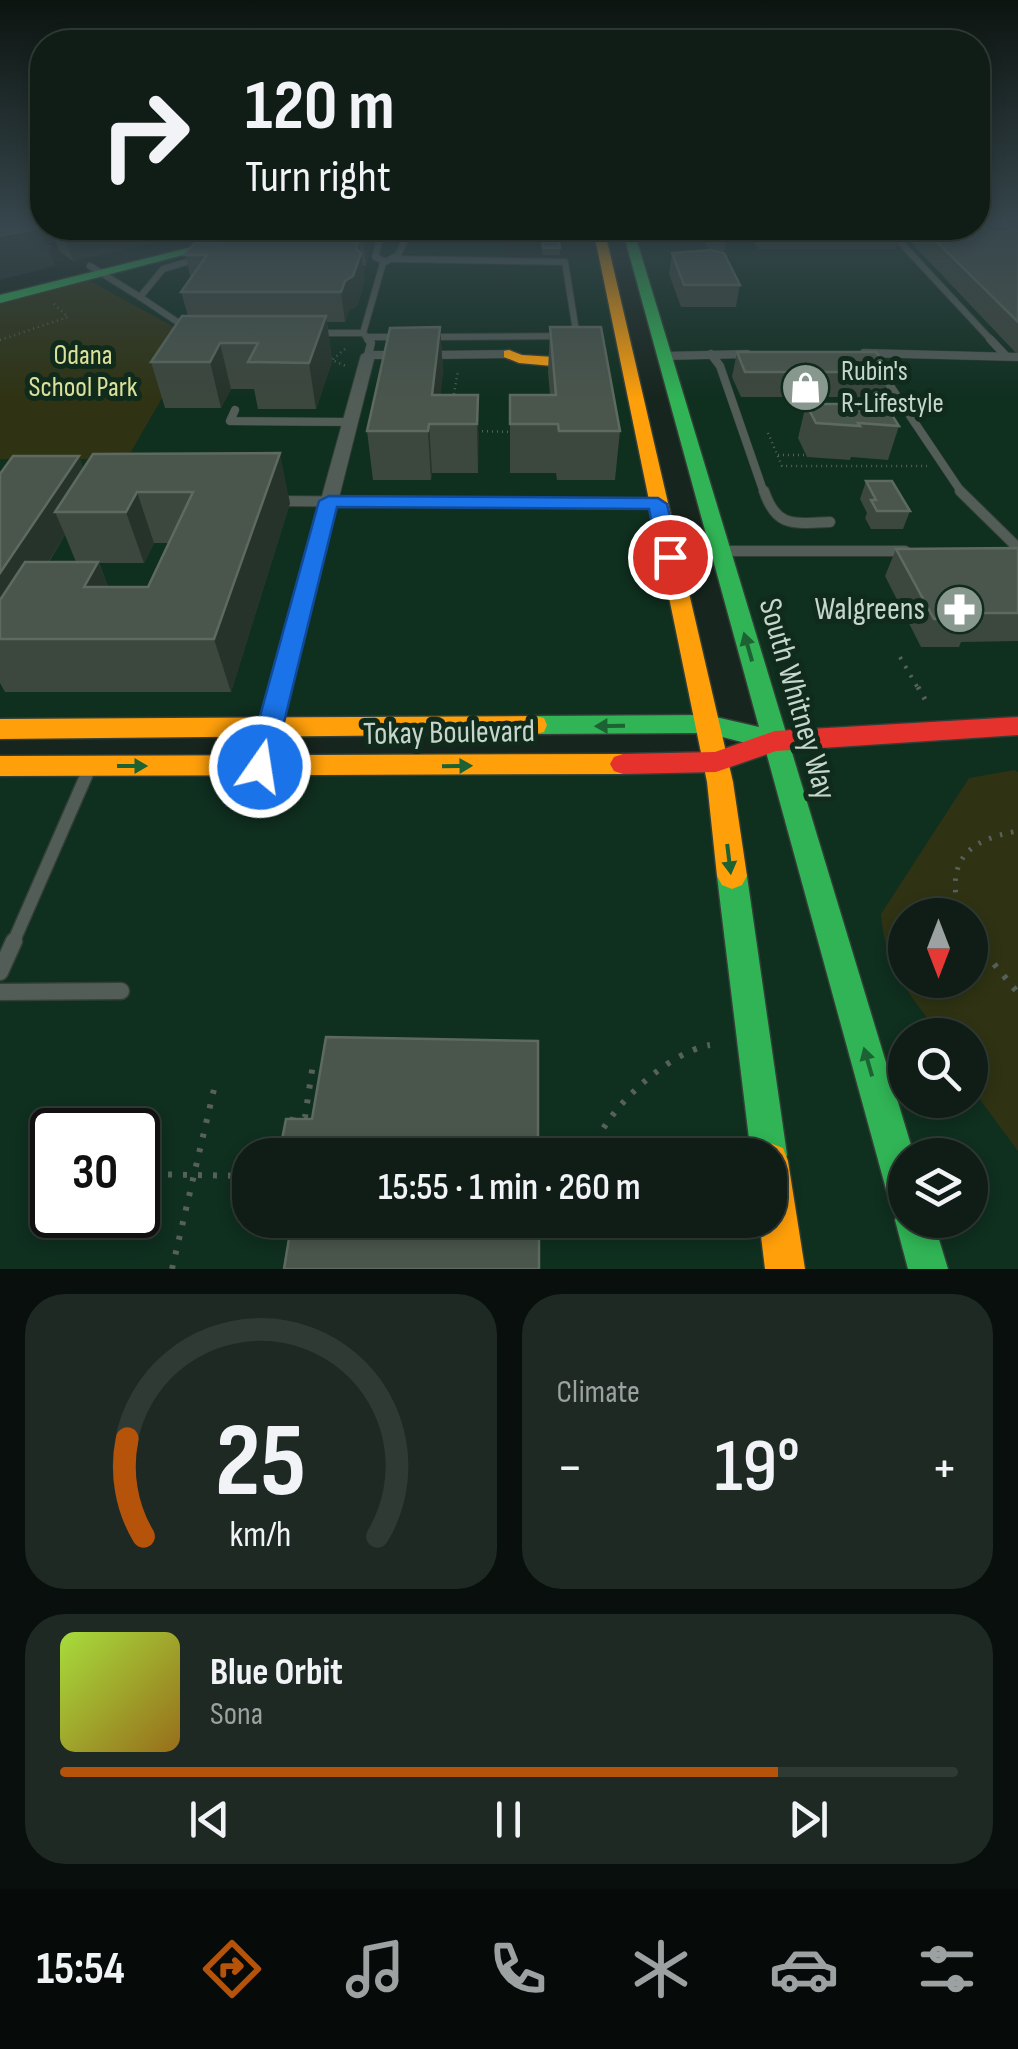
<!DOCTYPE html>
<html lang="en">
<head>
<meta charset="utf-8">
<style>
  body { margin:0; font-family:"Sofia Sans Condensed",sans-serif; background:#1e2923; color:#f1f3f6; height:100vh; display:flex; flex-direction:column; font-size:38px; white-space:nowrap }
  * { box-sizing:border-box; margin:0 }
  p { font-size:32px; color:#9ca1a1 }
  .icon { flex:none; width:55px; height:55px; fill:none; stroke:currentColor; stroke-width:2; stroke-linecap:round; stroke-linejoin:round }
  .map { position:relative; height:1269px; overflow:hidden }
  .drawer { display:flex; flex-direction:column; gap:25px; padding:25px; background:#090f0c; flex:1 }
  .drawer>* { flex:none }
  .guide { position:absolute; left:30px; top:30px; width:960px; height:210px; border-radius:40px; box-shadow:0 5px 15px #0003,0 0 0 2px #303a35; background:#101c16; color:#f1f3f6; overflow:hidden }
  .needle { width:65px; rotate:180deg }
  .controls { position:absolute; left:888px; top:898px; display:grid; gap:20px }
  .controls a { display:grid; place-items:center; width:100px; height:100px; border-radius:50%; background:#101c16; box-shadow:0 5px 15px #0003,0 0 0 2px #303a35; font-size:50px }
  .speed { position:absolute; left:30px; top:1108px; display:flex; gap:20px; font-size:50px; font-weight:700; text-align:center }
  .speed>* { display:grid; place-content:center; width:130px; height:130px; border-radius:50%; background:#101c16; box-shadow:0 5px 15px #0003,0 0 0 2px #303a35; line-height:1 }
  .speed .limit { border:5px solid #111; border-radius:15px; background:#fff; color:#111 }
  .pin { position:absolute; display:grid; place-items:center; width:85px; height:85px; color:#fff; margin:-42px; border:5px solid #fff; border-radius:50%; box-shadow:0 2px 10px #0007 }
  .me { position:absolute; width:110px; margin:-55px; rotate:13deg; stroke-linejoin:round; filter:drop-shadow(0 0 8px #0008) }
  .turn { display:flex; align-items:center; gap:35px; height:210px; padding:0 50px; font-size:45px }
  .turn .icon { width:130px; height:130px; stroke-width:2.5 }
  .turn b { display:block; font-size:70px; line-height:85px }
  .big { font-size:75px; font-weight:600; line-height:1.1 }
  .drawer .widget { flex:1; display:flex; flex-direction:column; justify-content:center; gap:15px; min-width:0; padding:0 35px; border-radius:40px; background:#1e2923 }
  .drawer .dial { align-items:center; gap:0 }
  .dial svg { height:260px; overflow:visible; fill:none; stroke:#303a35; stroke-width:7; stroke-linecap:round; text-anchor:middle }
  .dial text { fill:#f1f3f6; stroke:none }
  .song { display:flex; align-items:center; gap:30px }
  .cover { width:120px; height:120px; border-radius:15px; background:linear-gradient(135deg,hsl(80 70% 55%),hsl(40 70% 35%)) }
  .played { height:10px; border-radius:5px; background:linear-gradient(90deg,#b45309 80%,#303a35 80%) }
  .keys { display:flex; justify-content:space-around; direction:ltr }
  .heat { display:flex; justify-content:space-between; align-items:center; font-size:55px; direction:ltr }
  .drawer .tiles { flex:1; display:grid; gap:25px; grid-template-columns:1fr 1fr }
  .widget:last-child { grid-column:span 2 }
  .trip { position:absolute; left:232px; top:1138px; width:555px; height:100px; border-radius:40px; background:#101c16; box-shadow:0 5px 15px #0003,0 0 0 2px #303a35; font-weight:600; line-height:100px; text-align:center }
  .tabs { display:flex; height:160px; justify-content:space-around; align-items:center; background:#060b09; color:#9ca1a1 }
  .tabs .icon { width:70px; height:70px }
  .tabs .active { color:#b45309 }
  .tabs b { font-size:45px; color:#f1f3f6 }
  .map>svg:first-child { display:block }
</style>
</head>
<body>
<div class="map">
<svg width="1018" height="1269" viewBox="0 0 1018 1269">
  <rect width="100%" height="100%" fill="#16251d"/>
  <g fill="#0f2f1f" fill-rule="evenodd">
    <path d="M 978,222 L 1018,222 L 1018,1269 L 0,1269 L 0,766 L 716,762 L 776,735 L 627,228 L 978,228 ZM 905,915 L 970,915 L 970,980 L 905,980 ZM 905,1035 L 970,1035 L 970,1100 L 905,1100 ZM 52,1130 L 138,1130 L 138,1215 L 52,1215 ZM 250,1155 L 770,1155 L 770,1220 L 250,1220 ZM 905,1155 L 970,1155 L 970,1220 L 905,1220 Z"/>
    <path d="M 299,228 L 503,228 L 504,257 L 607,257 L 707,724 L 0,729 L 0,459 L 127,459 L 196,339 L 85,278 Z"/>
  </g>
  <g fill="#2f3313" fill-rule="evenodd">
    <path d="M 85,278 L 196,339 L 127,459 L 0,459 L 0,299 Z"/>
    <path d="M 1014,770 L 1018,772 L 1018,1151 L 970,1086 L 970,1035 L 939,1035 C 908,989 886,973 881,914 L 969,778 ZM 905,915 L 970,915 L 970,980 L 905,980 Z"/>
  </g>
  <g fill="none" stroke-linecap="round" stroke-linejoin="round">
    <defs>
      <g id="lane-far4">
        <path d="M 1003,222 L 1018,233"/>
        <path d="M 887,228 L 992,341"/>
        <path d="M 359,238 L 406,238 L 398,255 L 383,263 L 363,333 L 370,341"/>
        <path d="M 380,238 L 375,257 L 384,261"/>
        <path d="M 394,259 L 565,262 L 576,331 L 573,336 L 428,337"/>
        <path d="M 90,266 L 140,297"/>
        <path d="M 188,329 L 140,297 L 163,269 L 200,258"/>
        <path d="M 314,333 L 363,333"/>
        <path d="M 367,337 L 401,337"/>
      </g>
      <g id="lane-far3">
        <path d="M 368,339 L 371,343 L 368,355 L 394,355"/>
        <path d="M 990,339 L 1006,356"/>
        <path d="M 864,353 L 1018,357"/>
        <path d="M 711,354 L 720,366 L 764,493"/>
        <path d="M 431,355 L 509,354"/>
        <path d="M 664,356 L 747,354"/>
        <path d="M 880,371 L 962,493"/>
        <path d="M 235,410 L 230,421 L 349,422"/>
      </g>
      <g id="lane-far2">
        <path d="M 764,491 C 777,529 794,523 830,522"/>
        <path d="M 960,491 L 1018,548"/>
        <path d="M 276,501 L 658,504"/>
        <path d="M 722,551 L 905,551"/>
      </g>
      <path id="lane-far1" d="M 13,943 L 90,767"/>
      <g id="lane">
        <path d="M 0,972 L 14,941"/>
        <path d="M 0,992 L 121,991"/>
      </g>
      <path id="street" d="M 368,351 L 375,355 L 271,767 L 267,774 L 259,776 L 251,774 L 247,767 L 361,355 Z"/>
      <g id="fast">
        <path d="M 268,228 L 286,228 L 0,303 L 0,295 Z"/>
        <path d="M 622,228 L 633,228 L 914,1155 L 905,1155 L 905,1220 L 933,1220 L 948,1269 L 908,1269 L 895,1220 L 901,1206 L 892,1202 L 886,1189 L 765,748 L 707,733 L 535,734 L 526,732 L 523,725 L 526,718 L 535,716 L 707,715 L 759,727 Z"/>
        <path d="M 732,863 L 742,867 L 747,876 L 787,1155 L 782,1168 L 770,1173 L 770,1155 L 751,1155 L 717,876 L 722,867 Z"/>
      </g>
      <g id="slow">
        <path d="M 593,228 L 604,228 L 733,782 L 747,876 L 742,885 L 732,889 L 722,885 L 717,876 L 707,782 Z"/>
        <path d="M 509,350 L 522,355 L 586,359 L 594,364 L 586,369 L 519,363 L 504,357 L 504,351 Z"/>
        <path d="M 535,716 L 544,718 L 547,725 L 544,732 L 535,734 L 0,739 L 0,719 Z"/>
        <path d="M 623,754 L 632,757 L 636,764 L 632,771 L 623,774 L 0,776 L 0,756 Z"/>
        <path d="M 770,1143 L 783,1148 L 788,1161 L 805,1269 L 765,1269 L 759,1220 L 770,1220 L 770,1155 L 754,1155 L 757,1148 Z"/>
      </g>
      <path id="jam" d="M 1018,717 L 1018,735 L 776,751 L 716,772 L 623,774 L 614,771 L 610,764 L 614,757 L 623,754 L 715,752 L 775,731 Z"/>
    </defs>
    <use href="#lane-far4" stroke="#323e37" stroke-width="8"/>
    <use href="#lane-far3" stroke="#323e37" stroke-width="9"/>
    <use href="#lane-far2" stroke="#323e37" stroke-width="12"/>
    <use href="#lane-far1" stroke="#323e37" stroke-width="15"/>
    <use href="#lane" stroke="#323e37" stroke-width="19"/>
    <use href="#street" stroke="#323e37" stroke-width="2"/>
    <use href="#fast" stroke="#323e37" stroke-width="3"/>
    <use href="#slow" stroke="#323e37" stroke-width="3"/>
    <use href="#jam" stroke="#323e37" stroke-width="3"/>
    <g stroke="#57615b" stroke-width="2.5" stroke-dasharray="1 4" stroke-linecap="butt">
      <path d="M 50,247 L 48,234 L 54,228"/>
      <path d="M 0,340 L 68,317 L 54,304"/>
      <path d="M 345,349 L 332,360 L 348,367"/>
      <path d="M 453,399 L 458,371"/>
      <path d="M 477,431 L 512,432"/>
      <path d="M 768,433 L 782,466 L 927,466"/>
      <path d="M 778,455 L 806,455"/>
    </g>
    <path stroke="#57615b" stroke-width="4" stroke-dasharray="2.5 8" stroke-linecap="butt" d="M 900,657 L 919,690"/>
    <g stroke="#57615b" stroke-width="5" stroke-dasharray="2.5 9" stroke-linecap="butt">
      <path d="M 918,687 L 926,701"/>
      <path d="M 960,915 C 945,862 966,840 1018,831"/>
      <path d="M 970,935 L 977,943"/>
    </g>
    <g stroke="#57615b" stroke-width="6" stroke-dasharray="4 11" stroke-linecap="butt">
      <path d="M 975,941 L 1018,993"/>
      <path d="M 292,1121 L 293,1117 L 305,1117 L 313,1064"/>
      <path d="M 591,1155 C 602,1113 667,1052 710,1045"/>
      <path d="M 138,1174 L 250,1176"/>
      <path d="M 172,1269 L 215,1085"/>
    </g>
    <use href="#lane-far4" stroke="#525d57" stroke-width="6"/>
    <use href="#lane-far3" stroke="#525d57" stroke-width="8"/>
    <use href="#lane-far2" stroke="#525d57" stroke-width="10"/>
    <use href="#lane-far1" stroke="#525d57" stroke-width="12"/>
    <use href="#lane" stroke="#525d57" stroke-width="16"/>
    <use href="#street" fill="#525d57" fill-rule="evenodd"/>
    <use href="#fast" fill="#30b455" fill-rule="evenodd"/>
    <use href="#slow" fill="#ff9f0a" fill-rule="evenodd"/>
    <use href="#jam" fill="#e5322d" fill-rule="evenodd"/>
  </g>
  <g fill="#3c473d" fill-rule="evenodd">
    <path d="M 51,228 L 153,228 L 155,236 L 152,237 L 153,242 L 73,261 L 59,251 Z"/>
    <path d="M 230,228 L 369,228 L 371,244 L 366,266 L 363,266 L 365,281 L 357,306 L 349,310 L 345,322 L 327,322 L 332,361 L 316,409 L 258,409 L 254,389 L 231,389 L 221,408 L 165,408 L 151,362 L 188,316 L 181,292 L 191,279 L 185,255 L 221,242 Z"/>
    <path d="M 540,228 L 560,248 L 560,255 L 543,255 Z"/>
    <path d="M 704,228 L 722,228 L 727,237 L 724,251 L 715,251 L 740,285 L 736,307 L 681,307 L 669,274 L 672,253 L 709,250 L 703,237 Z"/>
    <path d="M 749,228 L 903,228 L 896,249 L 758,249 L 748,232 Z"/>
    <path d="M 906,228 L 978,228 L 990,232 L 1018,232 L 1018,353 L 1016,353 L 904,235 Z"/>
    <path d="M 440,327 L 443,372 L 440,395 L 478,395 L 478,473 L 432,473 L 431,480 L 373,480 L 367,431 Z"/>
    <path d="M 550,327 L 620,431 L 615,480 L 557,480 L 556,473 L 510,473 L 510,395 L 550,395 L 548,372 Z"/>
    <path d="M 737,352 L 890,372 L 882,397 L 741,397 L 732,377 Z"/>
    <path d="M 806,404 L 899,426 L 888,460 L 851,457 L 850,460 L 807,457 L 798,438 Z"/>
    <path d="M 83,468 L 290,503 L 231,692 L 5,692 L 0,683 L 0,474 ZM 65,535 L 76,562 L 49,562 ZM 154,543 L 169,543 L 148,587 L 108,587 L 99,563 L 144,563 Z"/>
    <path d="M 866,481 L 910,511 L 903,529 L 871,529 L 865,518 L 867,513 L 860,499 Z"/>
    <path d="M 1018,548 L 1018,641 L 961,642 L 959,647 L 921,647 L 885,576 L 896,549 Z"/>
  </g>
  <g fill="#26332a">
    <path d="M 42,227 L 55,266 L 0,280 L 0,236 Z"/>
    <path d="M 62,228 L 153,228 L 155,236 L 152,237 L 153,242 L 73,261 Z"/>
    <path d="M 366,228 L 369,228 L 371,244 L 366,266 L 363,239 Z"/>
    <path d="M 359,239 L 365,281 L 357,306 L 349,310 L 345,322 L 341,292 Z"/>
    <path d="M 326,316 L 332,361 L 316,409 L 309,363 Z"/>
    <path d="M 440,327 L 443,372 L 437,424 L 432,395 Z"/>
    <path d="M 220,343 L 231,389 L 221,408 L 210,362 Z"/>
    <path d="M 478,395 L 479,443 L 478,473 L 477,424 Z"/>
    <path d="M 429,424 L 432,473 L 431,480 L 428,431 Z"/>
    <path d="M 280,453 L 290,503 L 231,692 L 214,639 Z"/>
    <path d="M 79,456 L 92,491 L 55,512 L 65,535 L 0,639 L 0,573 Z"/>
    <path d="M 137,492 L 154,543 L 144,563 L 126,512 Z"/>
    <path d="M 98,562 L 119,614 L 106,640 L 84,587 Z"/>
  </g>
  <g fill="#4a564c" stroke="#5e6a60" stroke-width="2.5">
    <path d="M 0,222 L 35,222 L 42,227 L 0,236 Z"/>
    <path d="M 978,222 L 990,232 L 1018,232 L 1018,322 L 923,228 L 978,228 Z"/>
    <path d="M 230,228 L 366,228 L 363,239 L 359,239 L 356,249 L 361,253 L 353,276 L 345,281 L 341,292 L 181,292 L 207,255 L 185,255 L 195,242 L 221,242 Z"/>
    <path d="M 541,228 L 557,228 L 560,248 L 543,248 Z"/>
    <path d="M 707,228 L 722,228 L 727,237 L 711,237 Z"/>
    <path d="M 710,250 L 724,253 L 740,285 L 684,285 L 672,253 Z"/>
    <path d="M 182,316 L 326,316 L 309,363 L 248,362 L 258,343 L 220,343 L 210,362 L 151,362 Z"/>
    <path d="M 440,327 L 432,395 L 478,395 L 477,424 L 429,424 L 428,431 L 367,431 L 390,328 Z"/>
    <path d="M 550,327 L 601,327 L 620,431 L 559,431 L 558,424 L 510,424 L 510,395 L 556,395 Z"/>
    <path d="M 737,352 L 876,352 L 890,372 L 745,372 Z"/>
    <path d="M 806,404 L 885,404 L 899,426 L 858,423 L 860,426 L 816,423 Z"/>
    <path d="M 280,453 L 214,639 L 0,639 L 0,600 L 25,562 L 98,562 L 84,587 L 148,587 L 193,492 L 137,492 L 126,512 L 55,512 L 93,454 Z"/>
    <path d="M 13,456 L 79,456 L 0,573 L 0,474 Z"/>
    <path d="M 866,481 L 892,481 L 910,511 L 877,511 L 871,500 L 876,500 Z"/>
    <path d="M 1018,548 L 1018,613 L 969,613 L 973,618 L 934,619 L 896,549 Z"/>
    <path d="M 326,1037 L 538,1041 L 538,1155 L 279,1155 L 286,1119 L 312,1119 Z"/>
    <path d="M 292,1220 L 539,1220 L 539,1269 L 284,1269 Z"/>
  </g>
  <defs><path id="oneway-solid" d="M-6-.8H1V-3.2L6.5 0L1 3.2V.8H-6Z" transform="scale(2.5)"/></defs>
  <g fill="#1d6233">
    <use href="#oneway-solid" transform="translate(748 647) rotate(-106)"/>
    <use href="#oneway-solid" transform="translate(610 726) rotate(179)"/>
    <use href="#oneway-solid" transform="translate(132 766)"/>
    <use href="#oneway-solid" transform="translate(457 766) rotate(-1)"/>
    <use href="#oneway-solid" transform="translate(729 859) rotate(83)"/>
    <use href="#oneway-solid" transform="translate(868 1062) rotate(-106)"/>
  </g>
  <linearGradient id="sky" x2="0" y2="1"><stop stop-color="#0c1410"/><stop offset="0.56" stop-color="#36464c"/><stop offset="1" stop-color="#36464c" stop-opacity="0"/></linearGradient>
  <rect width="1018" height="400" fill="url(#sky)"/>
  <path fill="#1a73e8" stroke="#114b97" stroke-width="2.5" d="M 329,496 L 658,498 L 667,504 L 680,557 L 670,563 L 659,557 L 649,509 L 337,507 L 273,767 L 269,774 L 260,777 L 250,774 L 246,767 L 319,501 Z"/>
  <defs>
    <symbol id="shop-disc" viewBox="-11 -11 22 22"><circle r="9.5" fill="#89988f" stroke="#102b1c"/><path d="M-5-2.5h2.3a2.7 3.5 0 0 1 5.4 0H5L5.5 6h-11ZM-1.5-2.5h3a1.5 2.3 0 0 0-3 0Z" fill="#fff"/></symbol>
    <symbol id="pharmacy-disc" viewBox="-11 -11 22 22"><circle r="9.5" fill="#89988f" stroke="#102b1c"/><path d="M-2-6h4v4h4v4h-4v4h-4v-4h-4v-4h4Z" fill="#fff"/></symbol>
  </defs>
  <g fill-rule="evenodd">
    <use href="#shop-disc" x="778" y="360" width="55" height="55"/>
    <use href="#pharmacy-disc" x="932" y="582" width="55" height="55"/>
  </g>
  <g text-anchor="middle" dominant-baseline="central" stroke-width="10" stroke-linejoin="round" paint-order="stroke">
    <g font-size="28" fill="#dbe19a" stroke="#102b1c">
      <text x="83" y="355">Odana<tspan x="83" dy="32">School Park</tspan></text>
    </g>
    <g font-size="28" fill="#c7d6cc" stroke="#102b1c" text-anchor="start">
      <text x="841" y="371">Rubin's<tspan x="841" dy="32">R-Lifestyle</tspan></text>
    </g>
    <g font-size="32" fill="#c7d6cc" stroke="#102b1c" text-anchor="end">
      <text x="925" y="609">Walgreens</text>
    </g>
    <g font-size="32" fill="#c7d6cc" stroke="#102b1c">
      <text transform="translate(797 699) rotate(74)">South Whitney Way</text>
      <text transform="translate(449 733) rotate(-1)">Tokay Boulevard</text>
    </g>
  </g>
</svg>
<div class="controls">
<a><svg class="needle" viewBox="-14 -14 28 28"><path d="M0-13l5 13h-10z" fill="#e53935"/><path d="M0 13l5-13h-10z" fill="#9ca1a1"/></svg></a>
<a><svg class="icon" aria-label="search" viewBox="0 0 24 24"><circle cx="10" cy="10" r="6"/><path d="M15 15l6 6"/></svg></a>
<a><svg class="icon" aria-label="layers" viewBox="0 0 24 24"><path d="M12 4l9 5-9 5-9-5zM3 14l9 5 9-5"/></svg></a>
</div>
<div class="speed"><div class="limit">30</div></div>
<div class="pin" style="left:670px;top:557px;background:#d93025"><svg class="icon" aria-label="arrive" viewBox="0 0 24 24"><path d="M6 21V4h12l-3 4 3 4H6"/></svg></div>
<svg class="me" style="left:260px;top:767px" viewBox="-20 -20 40 40"><circle r="17" fill="#1a73e8" stroke="#fff" stroke-width="3"/><path d="M0-11L8 9 0 5-8 9z" fill="#fff"/></svg>
<div class="trip">15:55 · 1 min · 260 m</div>
<div class="guide">
<div class="turn"><svg class="icon" aria-label="right" viewBox="0 0 24 24"><path d="M7 20v-9h11M14 6l5 5-5 5"/></svg><div><b>120 m</b>Turn right</div></div>
</div>
</div>
<section class="drawer">
<div class="tiles">
<div class="widget dial"><svg viewBox="0 0 100 80">
<path d="M14 69A42 42 0 1 1 86 69"/>
<path d="M14 69A42 42 0 0 1 9 39" stroke="#b45309"/>
<text x="50" y="56" font-size="32" font-weight="700">25</text>
<text x="50" y="72" font-size="11">km/h</text>
</svg></div>
<div class="widget"><p>Climate</p>
<div class="heat"><a>−</a><b class="big">19°</b><a>+</a></div>
</div>
<div class="widget">
<div class="song"><i class="cover"></i><div><b>Blue Orbit</b><p>Sona</p></div></div>
<div class="played"></div>
<div class="keys"><svg class="icon" aria-label="previous" viewBox="0 0 24 24"><path d="M18 5L8 12l10 7zM5 5v14"/></svg><svg class="icon" aria-label="pause" viewBox="0 0 24 24"><path d="M8 5v14M16 5v14"/></svg><svg class="icon" aria-label="next" viewBox="0 0 24 24"><path d="M6 5l10 7-10 7zM19 5v14"/></svg></div>
</div>
</div>
</section>
<nav class="tabs">
<b>15:54</b>
<svg class="icon active" aria-label="directions" viewBox="0 0 24 24"><path d="M12 3l9 9-9 9-9-9zM9 14v-3h6M13 9l2 2-2 2"/></svg>
<svg class="icon" aria-label="music" viewBox="0 0 24 24"><path d="M9 18V5l10-2v13"/><circle cx="6" cy="18" r="3"/><circle cx="16" cy="16" r="3"/></svg>
<svg class="icon" aria-label="phone" viewBox="0 0 24 24"><path d="M5 4h4l2 5-3 2q2 4 5 5l2-3 5 2v4C11 20 4 13 5 4z"/></svg>
<svg class="icon" aria-label="climate" viewBox="0 0 24 24"><path d="M12 3v18M4 7l16 10M4 17L20 7"/></svg>
<svg class="icon" aria-label="car" viewBox="0 0 24 24"><path d="M5 17H2v-5l4-1 3-4h7l3 4 3 1v5h-3M9 17h6M6 11h13"/><circle cx="7" cy="17" r="2"/><circle cx="17" cy="17" r="2"/></svg>
<svg class="icon" aria-label="filters" viewBox="0 0 24 24"><path d="M4 7h16M4 17h16"/><circle cx="9" cy="7" r="2"/><circle cx="15" cy="17" r="2"/></svg>
</nav>
</body>
</html>
